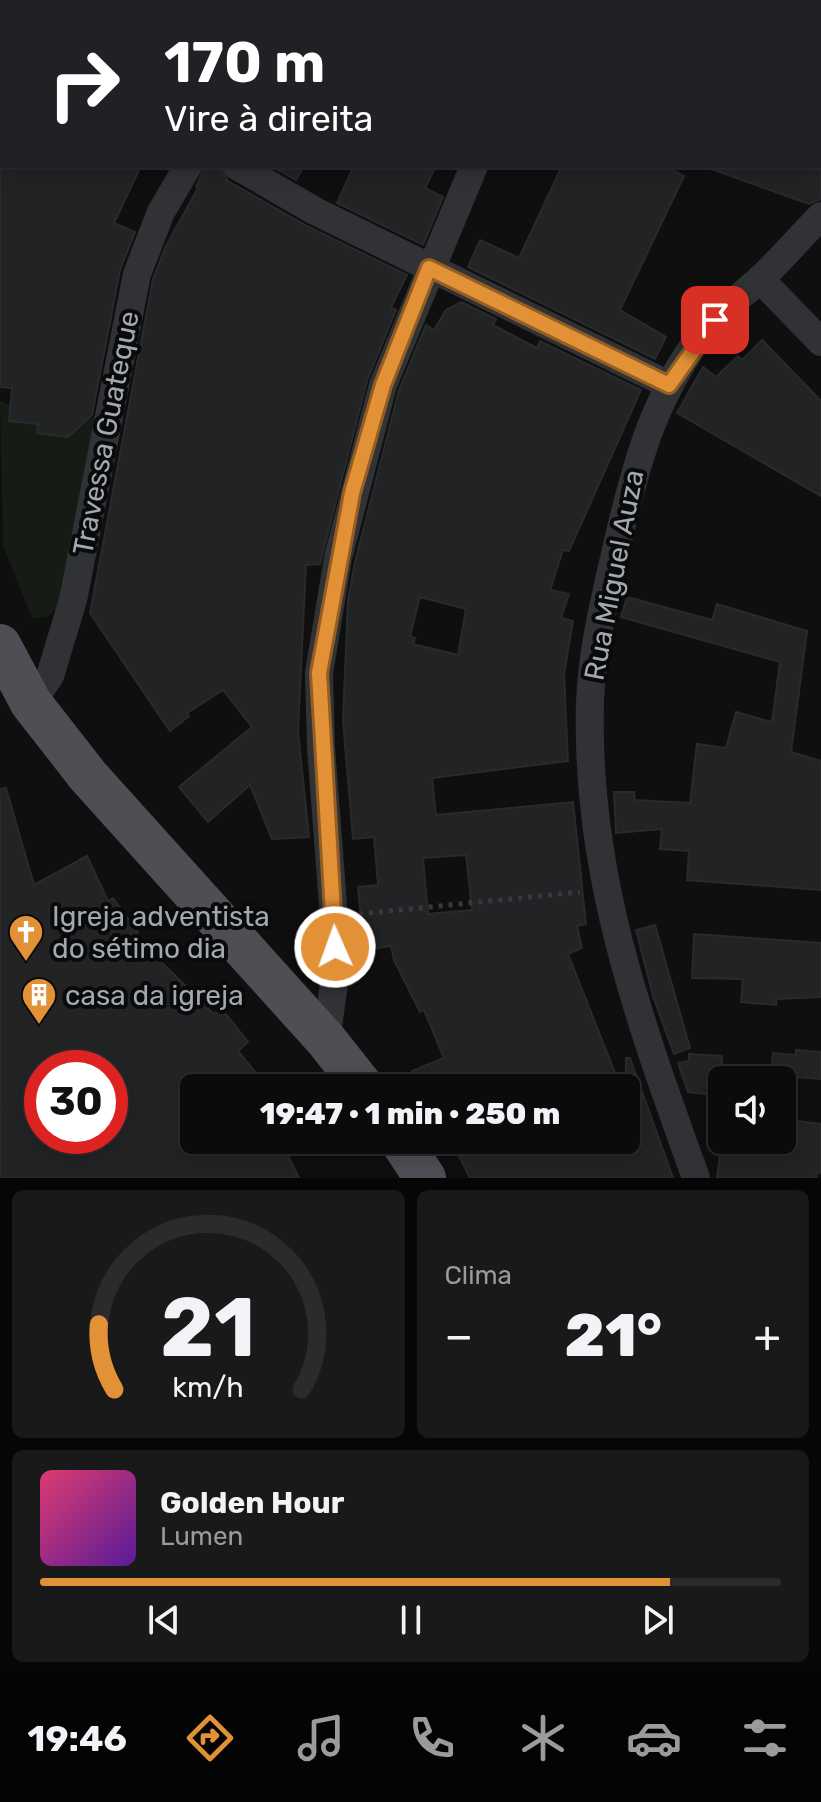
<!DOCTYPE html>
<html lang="pt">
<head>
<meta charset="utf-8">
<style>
  body { margin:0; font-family:Rubik,sans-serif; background:#19191a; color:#f1f3f6; height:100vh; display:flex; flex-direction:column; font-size:30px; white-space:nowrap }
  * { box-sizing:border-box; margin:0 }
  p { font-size:26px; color:#9a9b9d }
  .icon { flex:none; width:44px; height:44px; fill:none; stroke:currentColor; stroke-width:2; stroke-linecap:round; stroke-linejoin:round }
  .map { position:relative; height:1178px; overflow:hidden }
  .drawer { display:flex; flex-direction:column; gap:12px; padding:12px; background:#060607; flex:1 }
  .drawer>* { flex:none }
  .hud { position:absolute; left:0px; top:0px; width:822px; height:168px; box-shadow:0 4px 20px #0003,0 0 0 2px #2b2b2d; background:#202124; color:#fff; overflow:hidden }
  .tools { position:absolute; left:708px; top:1066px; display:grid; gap:16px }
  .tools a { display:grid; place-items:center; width:88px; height:88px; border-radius:12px; background:#0b0b0c; box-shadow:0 4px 20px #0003,0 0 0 2px #2b2b2d; font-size:40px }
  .speed { position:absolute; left:24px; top:1050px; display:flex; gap:16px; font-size:40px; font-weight:700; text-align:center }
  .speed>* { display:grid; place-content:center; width:104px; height:104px; border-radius:50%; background:#0b0b0c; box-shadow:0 4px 20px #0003,0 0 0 2px #2b2b2d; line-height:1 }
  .speed .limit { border:12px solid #d22; background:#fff; color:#111 }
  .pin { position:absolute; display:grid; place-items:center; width:68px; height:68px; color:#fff; margin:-34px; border-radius:16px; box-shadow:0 4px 12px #0006 }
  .me { position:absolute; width:88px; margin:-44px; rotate:358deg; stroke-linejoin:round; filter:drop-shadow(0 0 6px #0008) }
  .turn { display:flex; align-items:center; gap:28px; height:168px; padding:0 32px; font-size:36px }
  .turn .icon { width:104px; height:104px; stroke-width:2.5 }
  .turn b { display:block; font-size:56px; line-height:68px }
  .big { font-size:60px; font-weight:800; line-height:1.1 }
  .drawer .tile { flex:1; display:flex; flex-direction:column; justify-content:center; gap:12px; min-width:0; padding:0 28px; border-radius:12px; background:#19191a }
  .drawer .dial { align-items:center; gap:0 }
  .dial svg { height:208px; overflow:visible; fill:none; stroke:#2b2b2d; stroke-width:7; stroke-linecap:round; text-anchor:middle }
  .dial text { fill:#f1f3f6; stroke:none }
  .song { display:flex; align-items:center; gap:24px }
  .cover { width:96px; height:96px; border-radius:12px; background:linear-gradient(135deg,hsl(340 70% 55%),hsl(270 70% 35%)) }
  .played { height:8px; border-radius:4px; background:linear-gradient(90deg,#e29136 85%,#2b2b2d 85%) }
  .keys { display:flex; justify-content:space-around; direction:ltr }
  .heat { display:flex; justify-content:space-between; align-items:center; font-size:44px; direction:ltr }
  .drawer .tiles { flex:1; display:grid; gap:12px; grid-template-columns:1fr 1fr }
  .tile:last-child { grid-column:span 2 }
  .trip { position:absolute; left:180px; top:1074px; width:460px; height:80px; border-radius:12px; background:#0b0b0c; box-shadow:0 4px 20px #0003,0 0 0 2px #2b2b2d; font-weight:800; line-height:80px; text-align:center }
  .tabs { display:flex; height:128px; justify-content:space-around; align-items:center; background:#040405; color:#9a9b9d }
  .tabs .icon { width:56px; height:56px }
  .tabs .on { color:#e29136 }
  .tabs b { font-size:36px; color:#f1f3f6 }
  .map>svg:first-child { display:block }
</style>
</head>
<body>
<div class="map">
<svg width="821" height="1178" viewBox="0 0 821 1178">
  <rect width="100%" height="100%" fill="#0f0f10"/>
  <path fill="#161b16" d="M 0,401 L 65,428 L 103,414 L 60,604 L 48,617 L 32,618 L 3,545 Z"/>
  <g fill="#222324" stroke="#292a2c" stroke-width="2" fill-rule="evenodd">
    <path d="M 0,166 L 141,166 L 114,223 L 135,232 L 120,270 L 92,415 L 68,437 L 37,433 L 38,424 L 9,421 L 12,388 L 0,387 Z"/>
    <path d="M 205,166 L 220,166 L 228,181 L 307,226 L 407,275 L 391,307 L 396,310 L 367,381 L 320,564 L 306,565 L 298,731 L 309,837 L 272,839 L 250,785 L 208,822 L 179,787 L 252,727 L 223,690 L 187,713 L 189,716 L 170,731 L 90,613 L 153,279 L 166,246 L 198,188 L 196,187 Z"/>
    <path d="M 271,166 L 304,166 L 296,180 Z"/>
    <path d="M 354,166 L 436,166 L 425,188 L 443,197 L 423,245 L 337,203 Z"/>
    <path d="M 562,166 L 664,166 L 684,176 L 620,310 L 666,337 L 655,359 L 468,267 L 480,240 L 519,258 Z"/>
    <path d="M 712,166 L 821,166 L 821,199 L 809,204 L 711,169 Z"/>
    <path d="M 461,302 L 496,319 L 493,325 L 537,348 L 540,341 L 641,390 L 569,551 L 563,550 L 550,590 L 569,594 L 561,618 L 573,621 L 564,674 L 568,761 L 432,778 L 436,815 L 573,802 L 586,924 L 577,926 L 582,948 L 568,954 L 621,1088 L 419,1088 L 412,1071 L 444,1058 L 424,1010 L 420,1012 L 394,960 L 391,946 L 364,950 L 358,887 L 378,885 L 374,837 L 353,839 L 343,721 L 348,600 L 355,562 L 399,390 L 426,325 L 434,330 L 446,310 ZM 420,597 L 466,609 L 458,655 L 413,644 L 415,638 L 410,636 ZM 466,855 L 472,910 L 428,914 L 423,858 Z"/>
    <path d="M 762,340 L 821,401 L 821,496 L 677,413 L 703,367 L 716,377 L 738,356 L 742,360 Z"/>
    <path d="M 627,597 L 712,620 L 717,604 L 807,631 L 791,752 L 821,761 L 821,890 L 687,880 L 689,851 L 660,849 L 662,829 L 616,833 L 614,792 L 634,792 L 635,800 L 690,803 L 697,744 L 726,748 L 736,712 L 772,722 L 780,662 L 621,617 Z"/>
    <path d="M 6,788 L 34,885 L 87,856 L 108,901 L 113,898 L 138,933 L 135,936 L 214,1014 L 221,1008 L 248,1042 L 238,1051 L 268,1088 L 194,1088 L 194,1140 L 313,1140 L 288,1156 L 299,1178 L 0,1178 L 0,789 ZM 42,1068 L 110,1068 L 110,1136 L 42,1136 Z"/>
    <path d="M 655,925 L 690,1048 L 674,1054 L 653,996 L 636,930 Z"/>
    <path d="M 694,934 L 821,943 L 821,997 L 776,999 L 776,1005 L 741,1002 L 743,979 L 692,978 Z"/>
    <path d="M 796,1050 L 821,1052 L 821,1079 L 771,1075 L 773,1053 L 796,1055 Z"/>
    <path d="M 689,1054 L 722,1056 L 722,1096 L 688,1092 L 678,1063 L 689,1061 Z"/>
    <path d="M 626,1058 L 630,1058 L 673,1178 L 470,1178 L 451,1140 L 626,1140 Z"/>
    <path d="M 782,1119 L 821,1124 L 821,1173 L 817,1172 L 816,1178 L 717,1178 L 722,1140 L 782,1140 Z"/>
  </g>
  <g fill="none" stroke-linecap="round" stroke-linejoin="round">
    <path stroke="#37393c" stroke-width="5" stroke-dasharray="4 6" stroke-linecap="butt" d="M 359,914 L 580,892"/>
    <g stroke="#313235" stroke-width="28">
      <path d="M 275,2 L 275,0"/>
      <path d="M 538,2 L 539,0"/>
      <path d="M 237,166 L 315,211 L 669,385"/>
      <path d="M 760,279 L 821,342"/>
      <path d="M 31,703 L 50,676 L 73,600 L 137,274 L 161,212 L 188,166"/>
      <path d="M 326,1040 L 335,977 L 334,918 L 321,747 L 319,673 L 338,558 L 383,385 L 474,166"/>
      <path d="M 696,1178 C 639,1020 585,873 590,702 C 592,648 606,594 618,541 C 636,464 653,400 701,335 C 716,314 739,298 758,281 C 780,261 800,237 821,216"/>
    </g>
    <g stroke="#4d4f54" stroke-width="42">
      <path d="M 0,645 L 31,703 L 88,776 L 326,1040 L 364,1088"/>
      <path d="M 400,1140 L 425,1178"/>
    </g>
  </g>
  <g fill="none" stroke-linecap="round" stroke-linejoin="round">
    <defs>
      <path id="route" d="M 335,947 L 319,673 L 352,493 L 383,385 L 429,268 L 669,385 L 715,320"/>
    </defs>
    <use href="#route" stroke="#935e23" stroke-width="20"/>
    <use href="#route" stroke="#e29136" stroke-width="14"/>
  </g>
  <defs>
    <symbol id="church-pin" viewBox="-11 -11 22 30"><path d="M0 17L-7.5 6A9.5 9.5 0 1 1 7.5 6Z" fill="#e29136" stroke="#0a0a0b"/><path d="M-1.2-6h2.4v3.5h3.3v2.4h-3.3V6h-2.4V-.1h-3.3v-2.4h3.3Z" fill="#fff"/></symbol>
    <symbol id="building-pin" viewBox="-11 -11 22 30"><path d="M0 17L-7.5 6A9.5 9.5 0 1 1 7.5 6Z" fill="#e29136" stroke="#0a0a0b"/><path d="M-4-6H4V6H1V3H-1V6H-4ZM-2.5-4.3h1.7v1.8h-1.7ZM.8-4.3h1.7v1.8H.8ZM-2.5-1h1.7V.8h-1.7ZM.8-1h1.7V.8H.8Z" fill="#fff"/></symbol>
  </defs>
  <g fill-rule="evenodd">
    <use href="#church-pin" x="6" y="912" width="40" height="54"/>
    <use href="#building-pin" x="19" y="975" width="40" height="54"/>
  </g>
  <g text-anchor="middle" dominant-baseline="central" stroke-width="8" stroke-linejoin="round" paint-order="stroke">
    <g font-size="28" fill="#a1a8b0" stroke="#0a0a0b">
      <text transform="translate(106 433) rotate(-79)">Travessa Guateque</text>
      <text transform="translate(614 575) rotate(-79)">Rua Miguel Auza</text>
    </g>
    <g font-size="28" fill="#a1a8b0" stroke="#0a0a0b" text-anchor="start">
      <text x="52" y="916">Igreja adventista<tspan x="52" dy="32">do sétimo dia</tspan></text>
      <text x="65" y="995">casa da igreja</text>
    </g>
  </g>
</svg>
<div class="tools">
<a><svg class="icon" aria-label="sound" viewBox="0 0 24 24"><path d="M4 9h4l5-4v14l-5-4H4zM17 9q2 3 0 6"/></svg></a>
</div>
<div class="speed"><div class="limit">30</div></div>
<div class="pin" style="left:715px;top:320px;background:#d93025"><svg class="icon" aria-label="arrive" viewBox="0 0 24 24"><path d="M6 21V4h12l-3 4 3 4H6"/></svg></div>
<svg class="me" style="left:335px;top:947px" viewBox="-20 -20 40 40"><circle r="17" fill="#e29136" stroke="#fff" stroke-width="3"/><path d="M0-11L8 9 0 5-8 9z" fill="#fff"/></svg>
<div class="trip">19:47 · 1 min · 250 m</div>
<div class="hud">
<div class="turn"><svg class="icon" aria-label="right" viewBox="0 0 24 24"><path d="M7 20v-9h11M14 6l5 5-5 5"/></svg><div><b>170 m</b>Vire à direita</div></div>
</div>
</div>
<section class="drawer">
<div class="tiles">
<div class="tile dial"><svg viewBox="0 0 100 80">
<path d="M14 69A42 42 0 1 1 86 69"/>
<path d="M14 69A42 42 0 0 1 8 44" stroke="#e29136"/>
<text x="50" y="56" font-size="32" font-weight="700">21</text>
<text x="50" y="72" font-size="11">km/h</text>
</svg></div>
<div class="tile"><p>Clima</p>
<div class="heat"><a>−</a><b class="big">21°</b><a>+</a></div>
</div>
<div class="tile">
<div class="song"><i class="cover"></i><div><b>Golden Hour</b><p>Lumen</p></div></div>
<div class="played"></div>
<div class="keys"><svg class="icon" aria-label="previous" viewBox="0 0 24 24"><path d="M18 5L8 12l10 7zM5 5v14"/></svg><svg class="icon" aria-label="pause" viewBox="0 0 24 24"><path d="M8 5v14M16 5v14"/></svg><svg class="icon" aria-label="next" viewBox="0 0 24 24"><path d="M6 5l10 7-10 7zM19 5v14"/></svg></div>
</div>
</div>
</section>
<nav class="tabs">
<b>19:46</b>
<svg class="icon on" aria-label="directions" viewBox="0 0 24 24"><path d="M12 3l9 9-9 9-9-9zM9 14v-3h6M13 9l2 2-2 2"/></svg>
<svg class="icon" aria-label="music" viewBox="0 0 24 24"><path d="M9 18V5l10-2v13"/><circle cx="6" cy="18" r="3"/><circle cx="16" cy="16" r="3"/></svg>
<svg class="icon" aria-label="phone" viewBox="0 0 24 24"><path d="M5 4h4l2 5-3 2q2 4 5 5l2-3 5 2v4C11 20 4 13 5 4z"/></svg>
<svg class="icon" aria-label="climate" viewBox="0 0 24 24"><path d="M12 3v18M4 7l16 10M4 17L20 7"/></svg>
<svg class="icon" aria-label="car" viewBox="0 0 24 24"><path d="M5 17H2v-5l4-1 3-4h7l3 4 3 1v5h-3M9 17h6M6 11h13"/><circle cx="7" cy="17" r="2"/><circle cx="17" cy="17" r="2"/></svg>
<svg class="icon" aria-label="filters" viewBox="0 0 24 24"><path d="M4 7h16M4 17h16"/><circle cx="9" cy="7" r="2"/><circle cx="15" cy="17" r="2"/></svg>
</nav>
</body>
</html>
